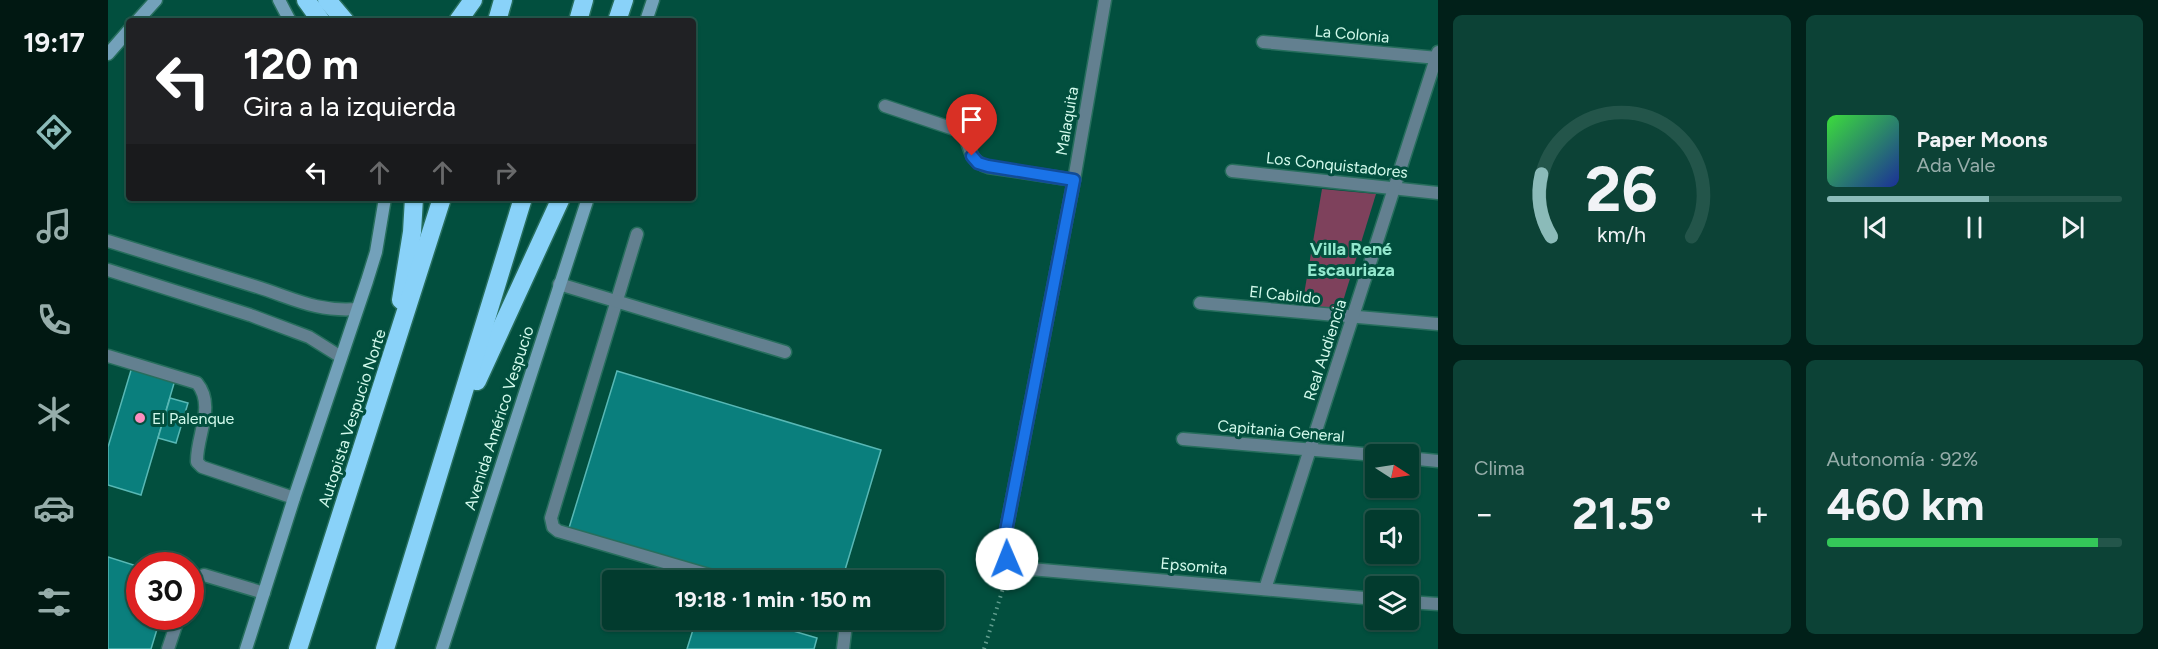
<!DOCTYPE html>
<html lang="es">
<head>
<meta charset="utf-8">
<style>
  body { margin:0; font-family:Figtree,sans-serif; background:#0c4236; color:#f1f3f6; height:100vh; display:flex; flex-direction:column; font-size:22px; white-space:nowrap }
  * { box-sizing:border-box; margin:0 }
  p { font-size:20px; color:#96adaa }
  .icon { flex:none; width:33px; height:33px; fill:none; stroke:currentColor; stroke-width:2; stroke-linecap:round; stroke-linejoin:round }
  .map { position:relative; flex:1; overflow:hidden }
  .sheet { display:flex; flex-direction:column; gap:15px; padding:15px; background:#012019; width:720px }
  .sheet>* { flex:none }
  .banner { position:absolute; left:18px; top:18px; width:570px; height:183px; border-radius:6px; box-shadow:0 2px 4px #0004,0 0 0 2px #23554a; background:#202124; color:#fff; overflow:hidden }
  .needle { width:39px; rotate:102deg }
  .fabs { position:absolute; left:1257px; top:444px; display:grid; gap:12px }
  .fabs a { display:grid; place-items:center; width:54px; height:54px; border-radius:6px; background:#023b2e; box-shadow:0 2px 4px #0004,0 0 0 2px #23554a; font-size:30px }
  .speed { position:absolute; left:18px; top:552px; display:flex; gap:12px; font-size:30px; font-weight:700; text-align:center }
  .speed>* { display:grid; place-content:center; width:78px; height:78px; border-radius:50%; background:#023b2e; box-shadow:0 2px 4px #0004,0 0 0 2px #23554a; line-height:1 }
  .speed .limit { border:9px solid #d22; background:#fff; color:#111 }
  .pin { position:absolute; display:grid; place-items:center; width:51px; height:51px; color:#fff; margin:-62px -26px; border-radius:50% 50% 50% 0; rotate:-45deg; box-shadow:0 0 6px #0007 }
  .pin .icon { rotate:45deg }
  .me { position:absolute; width:66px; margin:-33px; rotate:359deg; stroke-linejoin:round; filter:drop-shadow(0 0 4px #0008) }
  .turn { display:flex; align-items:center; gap:21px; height:126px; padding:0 18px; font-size:27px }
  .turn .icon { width:78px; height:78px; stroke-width:2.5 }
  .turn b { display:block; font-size:42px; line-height:51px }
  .lanes { display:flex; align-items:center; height:57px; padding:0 18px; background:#0003; justify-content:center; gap:30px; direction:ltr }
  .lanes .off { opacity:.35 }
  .big { font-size:45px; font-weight:700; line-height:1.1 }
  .sheet .card { flex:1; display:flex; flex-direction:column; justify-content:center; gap:9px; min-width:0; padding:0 21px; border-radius:9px; background:#0c4236 }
  .sheet .dial { align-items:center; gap:0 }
  .dial svg { height:156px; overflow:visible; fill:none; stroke:#23554a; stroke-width:7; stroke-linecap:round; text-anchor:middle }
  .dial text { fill:#f1f3f6; stroke:none }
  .song { display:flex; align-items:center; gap:18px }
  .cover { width:72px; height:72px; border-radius:9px; background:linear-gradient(135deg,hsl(120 70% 55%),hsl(230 70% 35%)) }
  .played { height:6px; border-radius:3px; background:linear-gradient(90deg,#8bbbb9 55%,#23554a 55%) }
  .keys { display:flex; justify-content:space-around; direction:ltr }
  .heat { display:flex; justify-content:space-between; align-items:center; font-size:33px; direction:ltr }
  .charge { height:9px; border-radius:4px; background:linear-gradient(90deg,#34c759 92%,#23554a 0) }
  .sheet .tiles { flex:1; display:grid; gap:15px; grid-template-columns:repeat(2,1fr) }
  .trip { position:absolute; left:494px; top:570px; width:342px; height:60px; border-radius:6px; background:#023b2e; box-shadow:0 2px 4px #0004,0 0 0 2px #23554a; font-weight:700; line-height:60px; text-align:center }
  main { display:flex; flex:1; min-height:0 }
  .tab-bar { display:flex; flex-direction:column; width:108px; justify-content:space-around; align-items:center; background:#011812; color:#96adaa }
  .tab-bar .icon { width:42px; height:42px }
  .tab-bar .selected { color:#8bbbb9 }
  .tab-bar b { font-size:27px; color:#f1f3f6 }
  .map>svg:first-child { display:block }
</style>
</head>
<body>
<main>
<nav class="tab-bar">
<b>19:17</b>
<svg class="icon selected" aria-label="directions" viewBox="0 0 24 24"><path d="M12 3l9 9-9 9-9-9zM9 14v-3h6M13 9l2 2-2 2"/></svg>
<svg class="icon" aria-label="music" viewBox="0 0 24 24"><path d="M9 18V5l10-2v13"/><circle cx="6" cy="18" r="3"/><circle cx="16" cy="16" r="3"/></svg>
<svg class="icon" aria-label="phone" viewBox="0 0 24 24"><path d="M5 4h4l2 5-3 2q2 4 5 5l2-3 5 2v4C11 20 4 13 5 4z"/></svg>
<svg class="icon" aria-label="climate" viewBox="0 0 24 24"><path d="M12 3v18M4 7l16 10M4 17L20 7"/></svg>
<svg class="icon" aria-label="car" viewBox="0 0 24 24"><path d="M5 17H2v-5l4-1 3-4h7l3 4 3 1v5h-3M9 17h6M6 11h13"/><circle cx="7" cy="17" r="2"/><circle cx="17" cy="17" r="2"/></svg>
<svg class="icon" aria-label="filters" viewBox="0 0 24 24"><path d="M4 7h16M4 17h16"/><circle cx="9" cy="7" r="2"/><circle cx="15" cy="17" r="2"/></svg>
</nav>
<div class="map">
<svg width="1330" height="649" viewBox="0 0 1330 649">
  <rect width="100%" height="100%" fill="#024f3e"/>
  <path fill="#7e415c" d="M 1214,189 L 1268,194 L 1232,311 L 1194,306 Z"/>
  <g fill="#0a7f7d" stroke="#58b8b5" stroke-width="1.5">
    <path d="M 24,367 L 67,380 L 33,495 L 0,485 L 0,447 Z"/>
    <path d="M 509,371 L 773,450 L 734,580 L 636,580 L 461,528 Z"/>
    <path d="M 62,398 L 80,403 L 68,443 L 50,438 Z"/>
    <path d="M 0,557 L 32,567 L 32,616 L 53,616 L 43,649 L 0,649 Z"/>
    <path d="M 588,620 L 648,620 L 709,638 L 706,649 L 579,649 Z"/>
  </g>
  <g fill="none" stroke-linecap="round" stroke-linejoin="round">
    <defs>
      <g id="lane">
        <path d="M 777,106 L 852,131 C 866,145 856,159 880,167 L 966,180"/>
        <path d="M 529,234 L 443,518 L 445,527 L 450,531 L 618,580"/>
        <path d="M 0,241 C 49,256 98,271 146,286 C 185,298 207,312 249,309"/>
        <path d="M 0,270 L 142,315 L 201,337 L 233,357"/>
        <path d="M 451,284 L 677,352"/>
        <path d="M 0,356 L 89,383 C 108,406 88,436 89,462 L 94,467 L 186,498"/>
        <path d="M 82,586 L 87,580 L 96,575 L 156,593"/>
        <path d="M 60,649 L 71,616"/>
        <path d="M 735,649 L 738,624 L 736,620"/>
      </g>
      <g id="street">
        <path d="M 997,0 L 966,180 L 896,541 C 896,554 899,562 911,568 L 1268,599"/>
        <path d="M 1155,42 L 1330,58"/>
        <path d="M 1124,171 L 1330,193"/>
        <path d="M 1092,303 L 1330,324"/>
        <path d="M 1075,439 L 1268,455"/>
        <path d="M 1300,458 L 1330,461"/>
        <path d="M 1157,589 L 1330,52"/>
        <path d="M 1300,602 L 1330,604"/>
      </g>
      <g id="secondary">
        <path d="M 171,0 L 182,21"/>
        <path d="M 29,21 L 48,0"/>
        <path d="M 538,21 L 545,0"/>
        <path d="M 0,54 L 21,30"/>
        <path d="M 138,649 L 186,498 L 259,281 L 268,252 L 277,198"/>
        <path d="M 334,649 L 480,198"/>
      </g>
      <g id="highway">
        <path d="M 198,0 L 213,21"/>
        <path d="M 219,0 L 237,21"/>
        <path d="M 350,21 L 365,0"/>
        <path d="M 389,21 L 395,0"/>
        <path d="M 470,21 L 476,0"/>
        <path d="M 509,21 L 516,0"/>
        <path d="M 293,300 L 304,232 L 306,198"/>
        <path d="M 369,381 L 453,198"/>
        <path d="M 190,649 L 334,198"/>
        <path d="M 277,649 L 415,198"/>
      </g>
    </defs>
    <use href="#lane" stroke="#276e5d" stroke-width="15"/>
    <use href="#street" stroke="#276e5d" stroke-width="15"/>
    <use href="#secondary" stroke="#276e5d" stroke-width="15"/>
    <use href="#highway" stroke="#276e5d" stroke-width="21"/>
    <path stroke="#629e8f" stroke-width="4" stroke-dasharray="1.5 4.5" stroke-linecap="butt" d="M 876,649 L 898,579"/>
    <use href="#lane" stroke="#638090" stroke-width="12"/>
    <use href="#street" stroke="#638090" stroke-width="12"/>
    <use href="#secondary" stroke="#73a1ba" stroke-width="12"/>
    <use href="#highway" stroke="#89d2f9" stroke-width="18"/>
  </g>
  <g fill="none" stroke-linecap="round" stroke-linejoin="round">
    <defs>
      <path id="route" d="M 864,156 L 870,163 L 880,166 L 966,180 L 896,541 L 899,559"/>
    </defs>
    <use href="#route" stroke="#114b97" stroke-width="15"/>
    <use href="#route" stroke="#1a73e8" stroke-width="10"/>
  </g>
  <circle fill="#fd8ec0" stroke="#024f3e" stroke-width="2" cx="32" cy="418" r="6"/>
  <g text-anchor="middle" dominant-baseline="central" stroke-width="6" stroke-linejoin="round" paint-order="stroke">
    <g font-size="16" fill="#d2faec" stroke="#024f3e">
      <text transform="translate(1244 34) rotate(5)">La Colonia</text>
      <text transform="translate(959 121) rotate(-80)">Malaquita</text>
      <text transform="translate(1229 165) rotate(6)">Los Conquistadores</text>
      <text transform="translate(1177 295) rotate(6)">El Cabildo</text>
      <text transform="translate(1217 350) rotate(-72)">Real Audiencia</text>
      <text transform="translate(244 418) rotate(-72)">Autopista Vespucio Norte</text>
      <text transform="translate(391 418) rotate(-72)">Avenida Américo Vespucio</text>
      <text transform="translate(1173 431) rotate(5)">Capitania General</text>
      <text transform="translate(1086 566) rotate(5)">Epsomita</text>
    </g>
    <g font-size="16" fill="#d2faec" stroke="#024f3e" text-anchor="start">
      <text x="44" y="418">El Palenque</text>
    </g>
    <g font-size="18" font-weight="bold" fill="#93e8ce" stroke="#024f3e">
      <text x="1243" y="249">Villa René<tspan x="1243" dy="21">Escauriaza</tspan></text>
    </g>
  </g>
</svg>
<div class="fabs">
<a><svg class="needle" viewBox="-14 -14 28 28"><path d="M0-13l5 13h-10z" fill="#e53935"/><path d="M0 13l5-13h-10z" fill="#96adaa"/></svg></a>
<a><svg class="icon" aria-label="sound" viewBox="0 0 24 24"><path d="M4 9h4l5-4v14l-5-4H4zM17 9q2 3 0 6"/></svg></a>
<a><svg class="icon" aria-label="layers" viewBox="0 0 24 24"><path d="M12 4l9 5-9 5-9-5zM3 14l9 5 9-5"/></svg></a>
</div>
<div class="speed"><div class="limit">30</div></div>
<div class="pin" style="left:864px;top:156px;background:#d93025"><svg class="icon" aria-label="arrive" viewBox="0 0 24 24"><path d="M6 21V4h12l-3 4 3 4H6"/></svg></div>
<svg class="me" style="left:899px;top:559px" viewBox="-20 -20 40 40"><circle r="19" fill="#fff"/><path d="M0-13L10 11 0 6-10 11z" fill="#1a73e8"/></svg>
<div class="trip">19:18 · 1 min · 150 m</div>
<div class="banner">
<div class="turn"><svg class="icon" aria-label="left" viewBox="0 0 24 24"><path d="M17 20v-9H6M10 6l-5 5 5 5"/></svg><div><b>120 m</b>Gira a la izquierda</div></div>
<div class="lanes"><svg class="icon" aria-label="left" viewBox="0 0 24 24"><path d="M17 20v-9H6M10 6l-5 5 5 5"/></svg><svg class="icon off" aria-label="ahead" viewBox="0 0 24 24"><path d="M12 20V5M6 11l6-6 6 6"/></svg><svg class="icon off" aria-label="ahead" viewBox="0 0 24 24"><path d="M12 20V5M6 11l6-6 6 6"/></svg><svg class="icon off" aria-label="right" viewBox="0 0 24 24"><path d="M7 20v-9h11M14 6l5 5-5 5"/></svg></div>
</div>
</div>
<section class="sheet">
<div class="tiles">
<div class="card dial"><svg viewBox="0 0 100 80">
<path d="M14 69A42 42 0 1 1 86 69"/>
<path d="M14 69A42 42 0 0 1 9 37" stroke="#8bbbb9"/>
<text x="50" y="56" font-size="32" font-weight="700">26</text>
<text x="50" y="72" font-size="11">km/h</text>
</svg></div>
<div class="card">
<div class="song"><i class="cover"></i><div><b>Paper Moons</b><p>Ada Vale</p></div></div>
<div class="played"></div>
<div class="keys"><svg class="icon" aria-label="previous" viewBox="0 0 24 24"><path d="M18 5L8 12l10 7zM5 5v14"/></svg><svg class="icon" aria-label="pause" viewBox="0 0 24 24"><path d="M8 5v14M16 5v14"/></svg><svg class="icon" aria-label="next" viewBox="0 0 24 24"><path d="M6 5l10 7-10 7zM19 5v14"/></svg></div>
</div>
<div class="card"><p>Clima</p>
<div class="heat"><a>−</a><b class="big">21.5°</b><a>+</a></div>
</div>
<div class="card"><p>Autonomía · 92%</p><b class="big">460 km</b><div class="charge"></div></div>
</div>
</section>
</main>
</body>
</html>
